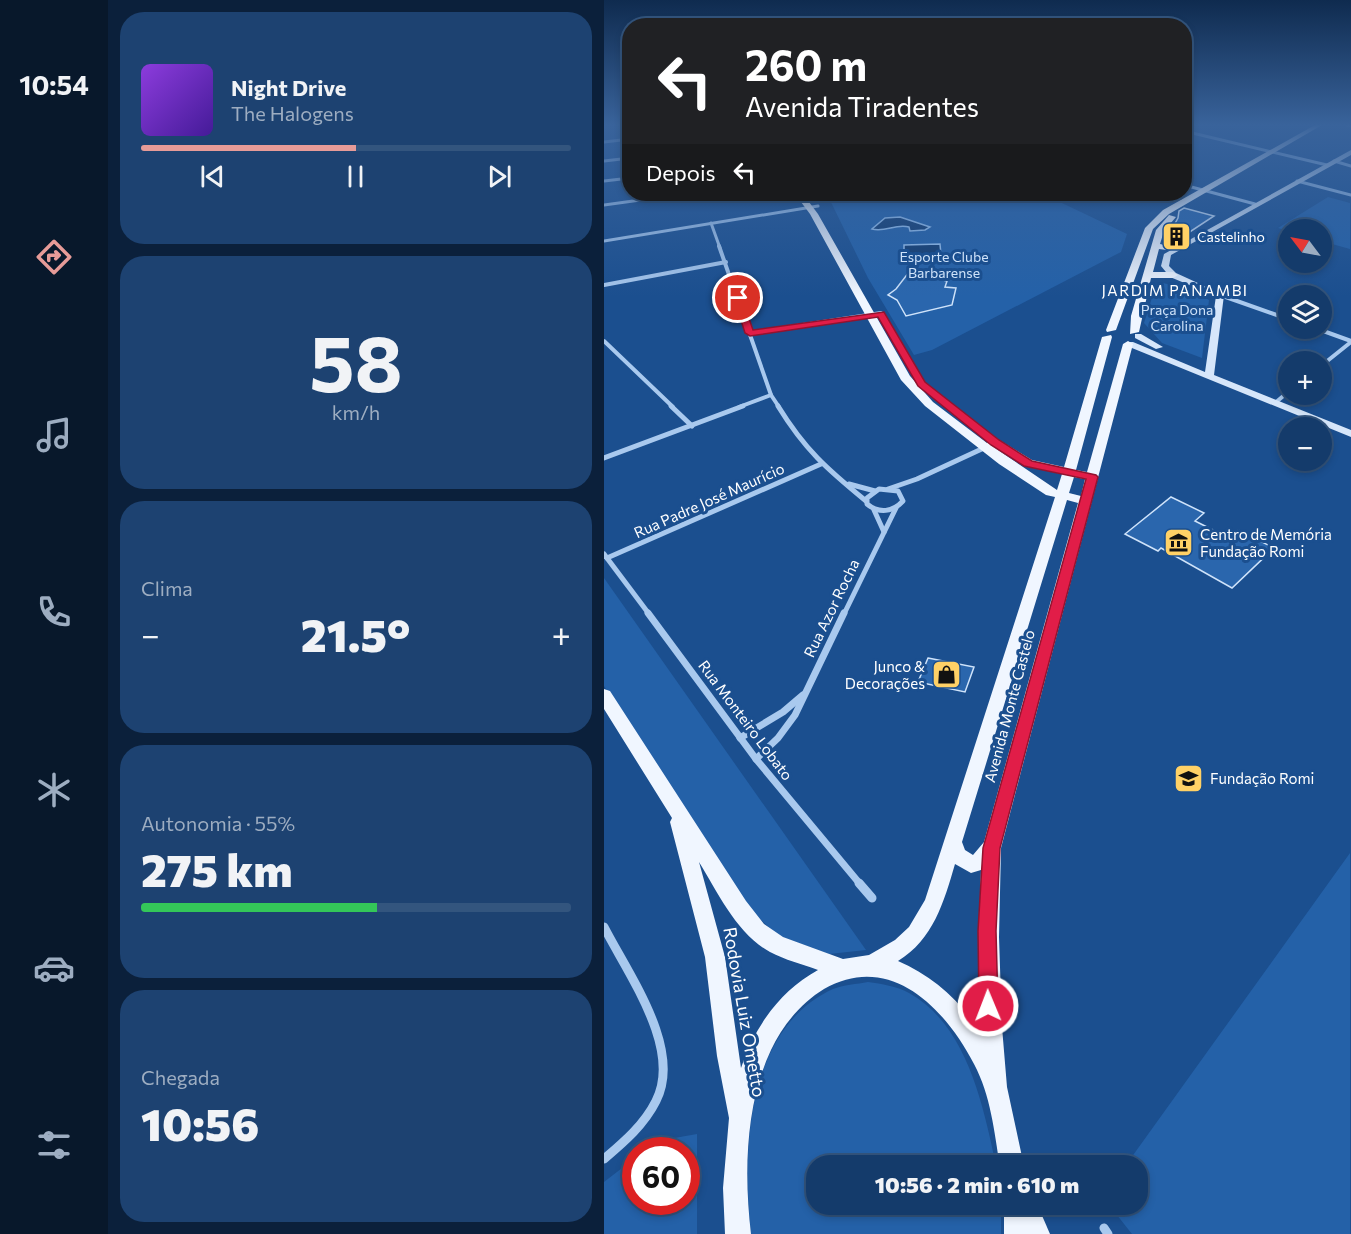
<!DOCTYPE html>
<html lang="pt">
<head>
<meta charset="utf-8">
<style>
  body { margin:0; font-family:Commissioner,sans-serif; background:#1d4271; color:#f1f3f6; height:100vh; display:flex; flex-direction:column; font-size:22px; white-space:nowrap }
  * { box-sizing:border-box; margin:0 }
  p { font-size:20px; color:#9dadc1 }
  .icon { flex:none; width:33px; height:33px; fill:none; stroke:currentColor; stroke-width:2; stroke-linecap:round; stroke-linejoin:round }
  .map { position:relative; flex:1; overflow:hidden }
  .details { display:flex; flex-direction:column; gap:12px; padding:12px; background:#0b203b; width:496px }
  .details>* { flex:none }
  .hud { position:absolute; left:18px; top:18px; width:570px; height:183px; border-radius:24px; box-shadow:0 3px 9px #0003,0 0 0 2px #33557e; background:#202124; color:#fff; overflow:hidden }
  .needle { width:39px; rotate:302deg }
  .buttons { position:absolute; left:674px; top:219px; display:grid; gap:12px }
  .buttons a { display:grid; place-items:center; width:54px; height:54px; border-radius:50%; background:#143b6b; box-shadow:0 3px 9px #0003,0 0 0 2px #33557e; font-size:30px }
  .speed { position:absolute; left:18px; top:1137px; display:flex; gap:12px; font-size:30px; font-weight:700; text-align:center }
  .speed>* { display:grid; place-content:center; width:78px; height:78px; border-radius:50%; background:#143b6b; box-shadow:0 3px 9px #0003,0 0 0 2px #33557e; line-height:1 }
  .speed .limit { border:9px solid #d22; background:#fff; color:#111 }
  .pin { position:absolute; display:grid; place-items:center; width:51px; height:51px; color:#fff; margin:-26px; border:3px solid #fff; border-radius:50%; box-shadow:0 2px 6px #0007 }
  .me { position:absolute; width:66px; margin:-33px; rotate:359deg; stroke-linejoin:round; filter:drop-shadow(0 0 4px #0008) }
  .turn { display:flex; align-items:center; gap:21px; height:126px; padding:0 24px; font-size:27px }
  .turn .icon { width:78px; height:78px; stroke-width:2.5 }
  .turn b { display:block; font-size:42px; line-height:51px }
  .then { display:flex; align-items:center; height:57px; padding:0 24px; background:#0003; gap:12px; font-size:22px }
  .big { font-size:45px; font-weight:800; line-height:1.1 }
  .details .card { flex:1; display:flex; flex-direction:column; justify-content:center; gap:9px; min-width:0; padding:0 21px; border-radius:24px; background:#1d4271 }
  .details .dial { align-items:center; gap:0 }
  .dial b { font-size:78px; line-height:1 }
  .song { display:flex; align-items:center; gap:18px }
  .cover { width:72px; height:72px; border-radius:9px; background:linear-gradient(135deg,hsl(270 70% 55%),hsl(260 70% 35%)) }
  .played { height:6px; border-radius:3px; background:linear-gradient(90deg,#e69b98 50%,#33557e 50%) }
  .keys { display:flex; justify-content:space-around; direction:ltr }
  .heat { display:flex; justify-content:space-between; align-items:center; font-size:33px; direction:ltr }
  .charge { height:9px; border-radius:4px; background:linear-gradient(90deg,#34c759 55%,#33557e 0) }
  .trip { position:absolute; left:202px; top:1155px; width:342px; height:60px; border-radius:24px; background:#143b6b; box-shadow:0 3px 9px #0003,0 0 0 2px #33557e; font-weight:800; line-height:60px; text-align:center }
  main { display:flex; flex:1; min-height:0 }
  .tabs { display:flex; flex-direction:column; width:108px; justify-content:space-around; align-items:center; background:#08182b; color:#9dadc1 }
  .tabs .icon { width:42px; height:42px }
  .tabs .on { color:#e69b98 }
  .tabs b { font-size:27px; color:#f1f3f6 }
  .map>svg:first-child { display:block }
</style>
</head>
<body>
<main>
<nav class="tabs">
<b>10:54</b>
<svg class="icon on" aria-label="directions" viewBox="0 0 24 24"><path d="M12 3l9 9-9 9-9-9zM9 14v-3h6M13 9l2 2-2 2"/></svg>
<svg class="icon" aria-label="music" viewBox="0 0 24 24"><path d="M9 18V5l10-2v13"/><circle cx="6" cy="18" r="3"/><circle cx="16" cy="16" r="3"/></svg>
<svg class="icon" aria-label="phone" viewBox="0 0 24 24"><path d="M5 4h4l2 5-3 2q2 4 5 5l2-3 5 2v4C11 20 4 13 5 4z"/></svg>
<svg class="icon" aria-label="climate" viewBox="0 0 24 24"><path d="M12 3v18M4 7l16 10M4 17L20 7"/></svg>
<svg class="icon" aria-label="car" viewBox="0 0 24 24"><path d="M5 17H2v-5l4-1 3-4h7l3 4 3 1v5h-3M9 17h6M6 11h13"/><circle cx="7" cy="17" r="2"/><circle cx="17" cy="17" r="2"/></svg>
<svg class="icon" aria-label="filters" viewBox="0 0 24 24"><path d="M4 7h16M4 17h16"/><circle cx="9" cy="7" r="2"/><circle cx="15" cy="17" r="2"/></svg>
</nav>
<section class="details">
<div class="card">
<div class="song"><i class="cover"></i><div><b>Night Drive</b><p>The Halogens</p></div></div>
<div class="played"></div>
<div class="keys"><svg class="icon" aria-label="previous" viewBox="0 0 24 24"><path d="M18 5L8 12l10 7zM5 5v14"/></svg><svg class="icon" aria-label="pause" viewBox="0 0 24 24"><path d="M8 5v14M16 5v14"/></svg><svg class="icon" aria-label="next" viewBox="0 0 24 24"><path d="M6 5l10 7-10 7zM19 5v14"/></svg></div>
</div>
<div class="card dial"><b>58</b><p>km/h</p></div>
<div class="card"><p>Clima</p>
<div class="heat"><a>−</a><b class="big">21.5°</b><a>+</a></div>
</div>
<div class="card"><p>Autonomia · 55%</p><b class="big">275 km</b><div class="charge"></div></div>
<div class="card"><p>Chegada</p><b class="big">10:56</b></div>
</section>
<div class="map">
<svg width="747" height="1234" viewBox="0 0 747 1234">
  <rect width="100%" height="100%" fill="#1b4f8f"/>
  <g fill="#2461a8">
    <path d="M 223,194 L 439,194 L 523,234 L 517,252 L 513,254 L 328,350 L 310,355 L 264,278 Z"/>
    <path d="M 724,197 L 746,203 L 746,249 L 717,241 L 717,230 L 684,231 L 674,228 Z"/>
    <path d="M 559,283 L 587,290 L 605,300 L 598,358 L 558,343 L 540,323 L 552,285 Z"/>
    <path d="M 0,578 L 262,950 L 225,954 L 173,935 L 141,905 L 0,686 Z"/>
    <path d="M 746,853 L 746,1234 L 528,1234 L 505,1205 L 534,1204 L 534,1166 L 522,1165 Z"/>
    <path d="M 264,982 C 278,984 292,986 305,993 C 363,1025 379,1105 392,1165 L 213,1166 L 213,1204 L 397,1205 L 397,1234 L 147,1234 C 138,1153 141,1029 229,989 C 239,985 253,984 264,982 Z"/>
    <path d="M 93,1134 L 93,1234 L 0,1234 L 0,1182 L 31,1158 L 32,1202 L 82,1202 L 82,1150 L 44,1150 L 59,1140 Z"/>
  </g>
  <g fill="#123a6d" stroke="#9cc4f0" stroke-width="1.5">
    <path d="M 296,217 L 326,227 L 321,230 L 306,231 L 305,227 C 292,223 281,233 268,229 L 281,218 Z"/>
    <path d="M 336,244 L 337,255 L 300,255 L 300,245 Z"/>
  </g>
  <g fill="#2a66ad" stroke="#cfe3fa" stroke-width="1.5">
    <path d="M 580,208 L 610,216 L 572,241 L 560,243 L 574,218 L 575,211 Z"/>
    <path d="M 305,272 L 343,281 L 341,287 L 352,288 L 348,305 L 302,316 L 293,300 L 284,295 L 292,289 Z"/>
    <path d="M 567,497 L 600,513 L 591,521 L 625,538 L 634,530 L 670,548 L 628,588 L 557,548 L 554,551 L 521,534 Z"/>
    <path d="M 324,658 L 370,667 L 361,692 L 314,682 Z"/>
  </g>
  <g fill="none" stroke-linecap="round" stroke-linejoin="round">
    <g stroke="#a9c9ee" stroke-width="3">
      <path d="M 743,125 L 747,125"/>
      <path d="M 580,131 L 723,165"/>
      <path d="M 0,142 L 26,139"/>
      <path d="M 0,161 L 26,158"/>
      <path d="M 730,161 L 747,166"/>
      <path d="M 0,181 L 26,178"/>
      <path d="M 693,181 L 747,195"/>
      <path d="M 580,185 L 651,204"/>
      <path d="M 0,205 L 80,194"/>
      <path d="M 107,223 L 116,248"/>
      <path d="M 0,241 L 214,206"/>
    </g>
    <g stroke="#a9c9ee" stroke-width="4">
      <path d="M 115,246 L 167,395 L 175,407"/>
      <path d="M 0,285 L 122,262"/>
      <path d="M 616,295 L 684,319"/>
      <path d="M 711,328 L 747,341"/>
      <path d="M 146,333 L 277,313"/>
      <path d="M 0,341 L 69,407"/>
      <path d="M 717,366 L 747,342"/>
      <path d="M 671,403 L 684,392"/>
      <path d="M 135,407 L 167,395"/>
    </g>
    <g stroke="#a9c9ee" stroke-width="5">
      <path d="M 67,406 L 88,426"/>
      <path d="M 174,406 C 201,450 223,469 262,501"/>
      <path d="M 0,458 L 139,406"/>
      <path d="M 245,484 L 271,491"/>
      <path d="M 275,489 L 294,491 L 299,501 C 289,512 275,514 263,504 L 263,498 Z"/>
      <path d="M 284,489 L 313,479 L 382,447"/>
      <path d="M 270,510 L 280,532"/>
      <path d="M 0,554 L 45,614"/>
      <path d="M 3,558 L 217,464"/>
      <path d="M 240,614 L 292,508"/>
    </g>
    <g stroke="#a9c9ee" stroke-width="7">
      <path d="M 44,613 L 152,759 L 256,884"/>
      <path d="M 136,738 L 179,712 L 199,695"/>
      <path d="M 152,759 L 174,738 L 191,715 L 240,613"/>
    </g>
    <g stroke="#a9c9ee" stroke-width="9">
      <path d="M 255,883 L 268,898"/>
      <path d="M 0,927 C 24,974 79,1049 52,1101 C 40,1125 20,1142 0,1159"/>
      <path d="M 500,1228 L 504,1234"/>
    </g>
    <g fill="#d6e6fa" fill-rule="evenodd">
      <path d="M 747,150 L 747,155 L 567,255 L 565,266 L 572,273 L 620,295 L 610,375 L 747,430 L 747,437 L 523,346 L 523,342 L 529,342 L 601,372 L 612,296 L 566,277 L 557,266 L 560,254 Z"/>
      <path d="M 531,334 L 537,334 L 559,347 L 552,349 L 531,338 Z"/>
    </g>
    <g fill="#f0f6ff" fill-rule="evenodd">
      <path d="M 711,125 L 718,125 L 565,214 L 549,229 L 512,330 L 503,332 L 502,330 L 541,228 L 559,210 Z"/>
      <path d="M 191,194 L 199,194 L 214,214 L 306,376 L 329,402 L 383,443 L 384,438 L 392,438 L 428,460 L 460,467 L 498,337 L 507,335 L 508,337 L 472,470 L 483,472 L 519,344 L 524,341 L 529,344 L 397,848 L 395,937 L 398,1027 L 403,1087 L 420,1166 L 396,1166 C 390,1131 387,1096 370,1064 C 341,1008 286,951 220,989 C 197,1003 178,1026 167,1050 C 141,1105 140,1175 147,1234 L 121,1234 L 119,1188 L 125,1118 L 113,1056 L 101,957 L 66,822 L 68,818 L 0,709 L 0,689 L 6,691 L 142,901 L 160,924 L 179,937 L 239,959 L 265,955 L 291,940 L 305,927 L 321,900 L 451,497 L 442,495 L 395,464 L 321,406 L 297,380 L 206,214 ZM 385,444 L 420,466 L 458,474 L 453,490 ZM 470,477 L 481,479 L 477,496 L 465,493 ZM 463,500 L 474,503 L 380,842 L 369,855 L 361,850 L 358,842 ZM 95,862 C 114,893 133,934 166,952 C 181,960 198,964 214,970 C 176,991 151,1026 137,1068 L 121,957 ZM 351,864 L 367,873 L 377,870 L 375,937 L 377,1034 C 357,1001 329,976 294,961 C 329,940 340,902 351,864 Z"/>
      <path d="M 565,215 L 572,217 L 560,231 L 556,244 L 575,248 L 571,251 L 555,249 L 549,272 L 569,272 L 574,275 L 569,278 L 547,278 L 535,332 L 526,334 L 527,316 L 552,230 Z"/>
      <path d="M 400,1204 L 433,1204 L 446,1234 L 400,1234 Z"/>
    </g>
  </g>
  <linearGradient id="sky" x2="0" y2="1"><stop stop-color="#0f2b4f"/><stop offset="0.42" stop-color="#39639b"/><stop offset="1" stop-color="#39639b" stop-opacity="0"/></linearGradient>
  <rect width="747" height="297" fill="url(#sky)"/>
  <path fill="#e11d48" stroke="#92132f" stroke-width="1.5" d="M 134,295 L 138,298 L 149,330 L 280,312 L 321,382 L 395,440 L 428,461 L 492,475 L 494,477 L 396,848 L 392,931 L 394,1006 L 391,1013 L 384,1015 L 378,1013 L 375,1006 L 374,931 L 379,848 L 482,479 L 420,466 L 387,445 L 314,386 L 274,317 L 146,336 L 141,333 L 130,298 Z"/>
  <defs>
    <symbol id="building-square" viewBox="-11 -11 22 22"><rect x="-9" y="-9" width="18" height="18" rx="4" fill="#ffd166" stroke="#1b4f8f"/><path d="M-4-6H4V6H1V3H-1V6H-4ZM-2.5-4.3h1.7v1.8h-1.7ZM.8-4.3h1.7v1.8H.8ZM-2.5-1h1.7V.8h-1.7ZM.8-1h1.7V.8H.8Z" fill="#111"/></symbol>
    <symbol id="museum-square" viewBox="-11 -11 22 22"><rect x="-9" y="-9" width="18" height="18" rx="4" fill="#ffd166" stroke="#1b4f8f"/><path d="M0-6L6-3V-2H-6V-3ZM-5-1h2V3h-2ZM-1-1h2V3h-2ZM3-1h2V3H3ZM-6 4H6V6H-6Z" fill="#111"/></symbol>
    <symbol id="shop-square" viewBox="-11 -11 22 22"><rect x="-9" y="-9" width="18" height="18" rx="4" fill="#ffd166" stroke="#1b4f8f"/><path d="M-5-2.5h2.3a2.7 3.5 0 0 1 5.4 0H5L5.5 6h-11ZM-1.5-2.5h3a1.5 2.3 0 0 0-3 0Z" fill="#111"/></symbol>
    <symbol id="school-square" viewBox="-11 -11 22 22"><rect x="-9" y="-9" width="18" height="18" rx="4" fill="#ffd166" stroke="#1b4f8f"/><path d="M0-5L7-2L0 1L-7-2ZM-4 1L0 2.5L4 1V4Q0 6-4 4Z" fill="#111"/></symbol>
  </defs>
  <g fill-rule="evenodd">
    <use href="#building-square" x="556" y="220" width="33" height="33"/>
    <use href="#museum-square" x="558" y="526" width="33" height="33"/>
    <use href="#shop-square" x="326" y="658" width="33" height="33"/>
    <use href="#school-square" x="568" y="762" width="33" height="33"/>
  </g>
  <g text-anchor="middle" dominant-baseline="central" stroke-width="6" stroke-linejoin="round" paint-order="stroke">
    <g font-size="14" fill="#fff" stroke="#1b4f8f" text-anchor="start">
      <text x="593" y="236">Castelinho</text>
    </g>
    <g font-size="14" fill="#cfe3fa" stroke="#1b4f8f">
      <text x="340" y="256">Esporte Clube<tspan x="340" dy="16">Barbarense</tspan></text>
      <text x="573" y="309">Praça Dona<tspan x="573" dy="16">Carolina</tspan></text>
    </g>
    <g font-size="15" letter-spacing="1.5" fill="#fff" stroke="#1b4f8f">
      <text x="571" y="290">JARDIM PANAMBI</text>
    </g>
    <g font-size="15" fill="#fff" stroke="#1b4f8f">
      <text transform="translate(105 500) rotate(-24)">Rua Padre José Maurício</text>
      <text transform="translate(227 608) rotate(-64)">Rua Azor Rocha</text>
      <text transform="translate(405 706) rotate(-75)">Avenida Monte Castelo</text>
      <text transform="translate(142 720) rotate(53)">Rua Monteiro Lobato</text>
    </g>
    <g font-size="15" fill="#fff" stroke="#1b4f8f" text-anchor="start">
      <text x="596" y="534">Centro de Memória<tspan x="596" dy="17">Fundação Romi</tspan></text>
      <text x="321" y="666" text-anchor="end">Junco &amp;<tspan x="321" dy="17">Decorações</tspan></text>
      <text x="606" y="778">Fundação Romi</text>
    </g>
    <g font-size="18" fill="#fff" stroke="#1b4f8f">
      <text transform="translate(141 1012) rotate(80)">Rodovia Luiz Ometto</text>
    </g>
  </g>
</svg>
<div class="buttons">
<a><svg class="needle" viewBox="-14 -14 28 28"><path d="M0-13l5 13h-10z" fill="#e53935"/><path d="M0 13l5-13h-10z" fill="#9dadc1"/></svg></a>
<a><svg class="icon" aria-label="layers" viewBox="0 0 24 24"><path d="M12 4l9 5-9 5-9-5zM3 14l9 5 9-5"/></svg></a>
<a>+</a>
<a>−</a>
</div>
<div class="speed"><div class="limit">60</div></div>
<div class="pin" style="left:134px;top:298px;background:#d93025"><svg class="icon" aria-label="arrive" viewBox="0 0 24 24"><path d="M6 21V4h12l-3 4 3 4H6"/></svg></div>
<svg class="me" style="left:384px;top:1006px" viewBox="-20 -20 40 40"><circle r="17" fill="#e11d48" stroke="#fff" stroke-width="3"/><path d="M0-11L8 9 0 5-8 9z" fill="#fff"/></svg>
<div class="trip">10:56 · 2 min · 610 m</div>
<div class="hud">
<div class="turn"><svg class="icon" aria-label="left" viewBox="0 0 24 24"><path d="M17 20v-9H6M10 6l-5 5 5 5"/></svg><div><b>260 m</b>Avenida Tiradentes</div></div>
<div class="then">Depois<svg class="icon" aria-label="left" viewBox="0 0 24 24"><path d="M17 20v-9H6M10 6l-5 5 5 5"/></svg></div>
</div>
</div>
</main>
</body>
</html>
